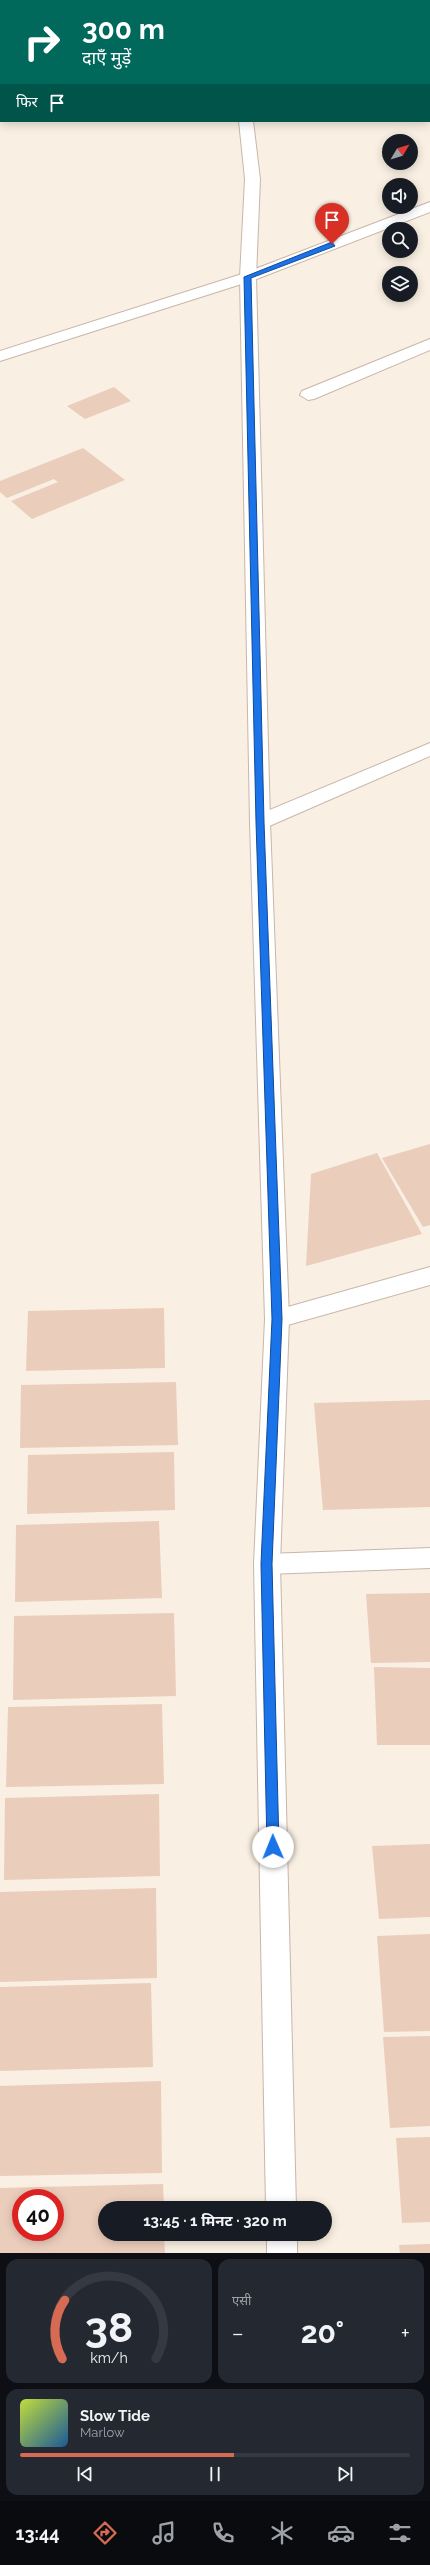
<!DOCTYPE html>
<html lang="hi">
<head>
<meta charset="utf-8">
<style>
  body { margin:0; font-family:Raleway,"Noto Sans Devanagari",sans-serif; background:#242831; color:#f1f3f6; height:100vh; display:flex; flex-direction:column; font-size:15px; white-space:nowrap }
  * { box-sizing:border-box; margin:0 }
  p { font-size:13px; color:#9ea1a6 }
  .icon { flex:none; width:22px; height:22px; fill:none; stroke:currentColor; stroke-width:2; stroke-linecap:round; stroke-linejoin:round }
  .map { position:relative; height:2253px; overflow:hidden }
  .details { display:flex; flex-direction:column; gap:6px; padding:6px; background:#0d0f14; flex:1 }
  .details>* { flex:none }
  .guide { position:absolute; left:0px; top:0px; width:430px; height:122px; box-shadow:0 2px 10px #0003; background:#00695c; color:#fff; overflow:hidden }
  .needle { width:26px; rotate:52deg }
  .controls { position:absolute; left:382px; top:134px; display:grid; gap:8px }
  .controls a { display:grid; place-items:center; width:36px; height:36px; border-radius:50%; background:#171b24; box-shadow:0 2px 10px #0003; font-size:20px }
  .speed { position:absolute; left:12px; top:2189px; display:flex; gap:8px; font-size:20px; font-weight:700; text-align:center }
  .speed>* { display:grid; place-content:center; width:52px; height:52px; border-radius:50%; background:#171b24; box-shadow:0 2px 10px #0003; line-height:1 }
  .speed .limit { border:6px solid #d22; background:#fff; color:#111 }
  .pin { position:absolute; display:grid; place-items:center; width:34px; height:34px; color:#fff; margin:-41px -17px; border-radius:50% 50% 50% 0; rotate:-45deg; box-shadow:0 0 4px #0007 }
  .pin .icon { rotate:45deg }
  .me { position:absolute; width:44px; margin:-22px; rotate:359deg; stroke-linejoin:round; filter:drop-shadow(0 0 3px #0008) }
  .turn { display:flex; align-items:center; gap:14px; height:84px; padding:0 16px; font-size:18px }
  .turn .icon { width:52px; height:52px; stroke-width:2.5 }
  .turn b { display:block; font-size:28px; line-height:34px }
  .then { display:flex; align-items:center; height:38px; padding:0 16px; background:#0003; gap:8px; font-size:15px }
  .big { font-size:30px; font-weight:700; line-height:1.1 }
  .details .card { flex:1; display:flex; flex-direction:column; justify-content:center; gap:6px; min-width:0; padding:0 14px; border-radius:12px; background:#242831 }
  .details .dial { align-items:center; gap:0 }
  .dial svg { height:104px; overflow:visible; fill:none; stroke:#363941; stroke-width:7; stroke-linecap:round; text-anchor:middle }
  .dial text { fill:#f1f3f6; stroke:none }
  .song { display:flex; align-items:center; gap:12px }
  .cover { width:48px; height:48px; border-radius:6px; background:linear-gradient(135deg,hsl(70 70% 55%),hsl(210 70% 35%)) }
  .played { height:4px; border-radius:2px; background:linear-gradient(90deg,#d76a53 55%,#363941 55%) }
  .keys { display:flex; justify-content:space-around; direction:ltr }
  .heat { display:flex; justify-content:space-between; align-items:center; font-size:22px; direction:ltr }
  .details .tiles { flex:1; display:grid; gap:6px; grid-template-columns:1fr 1fr }
  .card:last-child { grid-column:span 2 }
  .trip { position:absolute; left:98px; top:2201px; width:234px; height:40px; border-radius:20px; background:#171b24; box-shadow:0 2px 10px #0003; font-weight:700; line-height:40px; text-align:center }
  .tabs { display:flex; height:64px; justify-content:space-around; align-items:center; background:#090b0e; color:#9ea1a6 }
  .tabs .icon { width:28px; height:28px }
  .tabs .current { color:#d76a53 }
  .tabs b { font-size:18px; color:#f1f3f6 }
  .map>svg:first-child { display:block }
</style>
</head>
<body>
<div class="map">
<svg width="430" height="2253" viewBox="0 0 430 2253">
  <rect width="100%" height="100%" fill="#f9efe2"/>
  <g fill="#ebcdbc" fill-rule="evenodd">
    <path d="M 114,387 L 131,401 L 85,419 L 67,406 Z"/>
    <path d="M 83,448 L 125,480 L 32,519 L 11,501 L 58,482 L 54,479 L 7,498 L 0,492 L 0,481 Z"/>
    <path d="M 430,1144 L 430,1225 L 423,1227 L 382,1158 Z"/>
    <path d="M 377,1153 L 422,1234 L 306,1266 L 311,1174 Z"/>
    <path d="M 164,1308 L 165,1368 L 26,1371 L 28,1311 Z"/>
    <path d="M 176,1382 L 178,1445 L 20,1448 L 21,1385 Z"/>
    <path d="M 430,1400 L 430,1507 L 323,1510 L 314,1403 Z"/>
    <path d="M 174,1452 L 175,1510 L 27,1514 L 28,1455 Z"/>
    <path d="M 159,1521 L 162,1598 L 15,1602 L 16,1525 Z"/>
    <path d="M 430,1593 L 430,1662 L 371,1663 L 366,1594 Z"/>
    <path d="M 174,1613 L 176,1696 L 13,1700 L 14,1616 Z"/>
    <path d="M 374,1667 L 430,1668 L 430,1745 L 377,1745 Z"/>
    <path d="M 162,1704 L 164,1784 L 6,1787 L 8,1707 Z"/>
    <path d="M 159,1794 L 160,1876 L 4,1880 L 5,1798 Z"/>
    <path d="M 430,1844 L 430,1917 L 379,1919 L 372,1846 Z"/>
    <path d="M 156,1888 L 157,1978 L 0,1982 L 0,1892 Z"/>
    <path d="M 430,1934 L 430,2031 L 384,2032 L 377,1936 Z"/>
    <path d="M 151,1983 L 153,2067 L 0,2071 L 0,1987 Z"/>
    <path d="M 430,2036 L 430,2126 L 390,2128 L 383,2037 Z"/>
    <path d="M 161,2081 L 162,2173 L 0,2176 L 0,2086 Z"/>
    <path d="M 430,2137 L 430,2222 L 402,2223 L 396,2138 Z"/>
    <path d="M 163,2184 L 164,2208 L 105,2208 L 105,2234 L 164,2234 L 165,2253 L 0,2253 L 0,2188 ZM 21,2198 L 55,2198 L 55,2232 L 21,2232 Z"/>
    <path d="M 430,2244 L 430,2253 L 400,2253 L 399,2245 Z"/>
  </g>
  <g fill="none" stroke-linecap="round" stroke-linejoin="round">
    <defs>
      <path id="service" d="M 0,107 L 1,106"/>
      <g id="minor">
        <path d="M 430,202 L 430,212 L 254,280 L 0,361 L 0,351 L 242,274 Z"/>
        <path d="M 430,339 L 430,350 L 314,399 L 308,400 L 300,395 L 302,391 Z"/>
        <path d="M 430,743 L 430,756 L 267,827 L 260,828 L 253,827 L 250,822 L 253,817 Z"/>
        <path d="M 430,1267 L 430,1285 L 277,1328 L 269,1325 L 265,1319 L 269,1313 L 277,1310 Z"/>
        <path d="M 430,1548 L 430,1568 L 267,1574 L 258,1571 L 254,1564 L 258,1557 L 267,1554 Z"/>
      </g>
      <g id="tertiary">
        <rect x="201" y="0" width="14" height="1"/>
        <path d="M 239,121 L 253,121 L 260,179 L 256,277 L 270,822 L 289,1319 L 280,1564 L 296,2208 L 266,2208 L 254,1564 L 265,1319 L 250,822 L 240,277 L 245,179 Z"/>
        <rect x="267" y="2234" width="30" height="19"/>
      </g>
    </defs>
    <use href="#service" stroke="#c8b6aa" stroke-width="24"/>
    <use href="#minor" stroke="#c8b6aa" stroke-width="2"/>
    <use href="#tertiary" stroke="#c8b6aa" stroke-width="2"/>
    <use href="#service" stroke="#fff" stroke-width="22"/>
    <use href="#minor" fill="#fff" fill-rule="evenodd"/>
    <use href="#tertiary" fill="#fff" fill-rule="evenodd"/>
  </g>
  <path fill="#1a73e8" stroke="#114b97" d="M 332,242 L 335,246 L 251,278 L 264,822 L 282,1319 L 272,1564 L 279,1847 L 273,1852 L 267,1847 L 261,1564 L 272,1319 L 256,822 L 244,277 Z"/>
</svg>
<div class="controls">
<a><svg class="needle" viewBox="-14 -14 28 28"><path d="M0-13l5 13h-10z" fill="#e53935"/><path d="M0 13l5-13h-10z" fill="#9ea1a6"/></svg></a>
<a><svg class="icon" aria-label="sound" viewBox="0 0 24 24"><path d="M4 9h4l5-4v14l-5-4H4zM17 9q2 3 0 6"/></svg></a>
<a><svg class="icon" aria-label="search" viewBox="0 0 24 24"><circle cx="10" cy="10" r="6"/><path d="M15 15l6 6"/></svg></a>
<a><svg class="icon" aria-label="layers" viewBox="0 0 24 24"><path d="M12 4l9 5-9 5-9-5zM3 14l9 5 9-5"/></svg></a>
</div>
<div class="speed"><div class="limit">40</div></div>
<div class="pin" style="left:332px;top:244px;background:#d93025"><svg class="icon" aria-label="arrive" viewBox="0 0 24 24"><path d="M6 21V4h12l-3 4 3 4H6"/></svg></div>
<svg class="me" style="left:273px;top:1847px" viewBox="-20 -20 40 40"><circle r="19" fill="#fff"/><path d="M0-13L10 11 0 6-10 11z" fill="#1a73e8"/></svg>
<div class="trip">13:45 · 1 मिनट · 320 m</div>
<div class="guide">
<div class="turn"><svg class="icon" aria-label="right" viewBox="0 0 24 24"><path d="M7 20v-9h11M14 6l5 5-5 5"/></svg><div><b>300 m</b>दाएँ मुड़ें</div></div>
<div class="then">फिर<svg class="icon" aria-label="arrive" viewBox="0 0 24 24"><path d="M6 21V4h12l-3 4 3 4H6"/></svg></div>
</div>
</div>
<section class="details">
<div class="tiles">
<div class="card dial"><svg viewBox="0 0 100 80">
<path d="M14 69A42 42 0 1 1 86 69"/>
<path d="M14 69A42 42 0 0 1 16 24" stroke="#d76a53"/>
<text x="50" y="56" font-size="32" font-weight="700">38</text>
<text x="50" y="72" font-size="11">km/h</text>
</svg></div>
<div class="card"><p>एसी</p>
<div class="heat"><a>−</a><b class="big">20°</b><a>+</a></div>
</div>
<div class="card">
<div class="song"><i class="cover"></i><div><b>Slow Tide</b><p>Marlow</p></div></div>
<div class="played"></div>
<div class="keys"><svg class="icon" aria-label="previous" viewBox="0 0 24 24"><path d="M18 5L8 12l10 7zM5 5v14"/></svg><svg class="icon" aria-label="pause" viewBox="0 0 24 24"><path d="M8 5v14M16 5v14"/></svg><svg class="icon" aria-label="next" viewBox="0 0 24 24"><path d="M6 5l10 7-10 7zM19 5v14"/></svg></div>
</div>
</div>
</section>
<nav class="tabs">
<b>13:44</b>
<svg class="icon current" aria-label="directions" viewBox="0 0 24 24"><path d="M12 3l9 9-9 9-9-9zM9 14v-3h6M13 9l2 2-2 2"/></svg>
<svg class="icon" aria-label="music" viewBox="0 0 24 24"><path d="M9 18V5l10-2v13"/><circle cx="6" cy="18" r="3"/><circle cx="16" cy="16" r="3"/></svg>
<svg class="icon" aria-label="phone" viewBox="0 0 24 24"><path d="M5 4h4l2 5-3 2q2 4 5 5l2-3 5 2v4C11 20 4 13 5 4z"/></svg>
<svg class="icon" aria-label="climate" viewBox="0 0 24 24"><path d="M12 3v18M4 7l16 10M4 17L20 7"/></svg>
<svg class="icon" aria-label="car" viewBox="0 0 24 24"><path d="M5 17H2v-5l4-1 3-4h7l3 4 3 1v5h-3M9 17h6M6 11h13"/><circle cx="7" cy="17" r="2"/><circle cx="17" cy="17" r="2"/></svg>
<svg class="icon" aria-label="filters" viewBox="0 0 24 24"><path d="M4 7h16M4 17h16"/><circle cx="9" cy="7" r="2"/><circle cx="15" cy="17" r="2"/></svg>
</nav>
</body>
</html>
